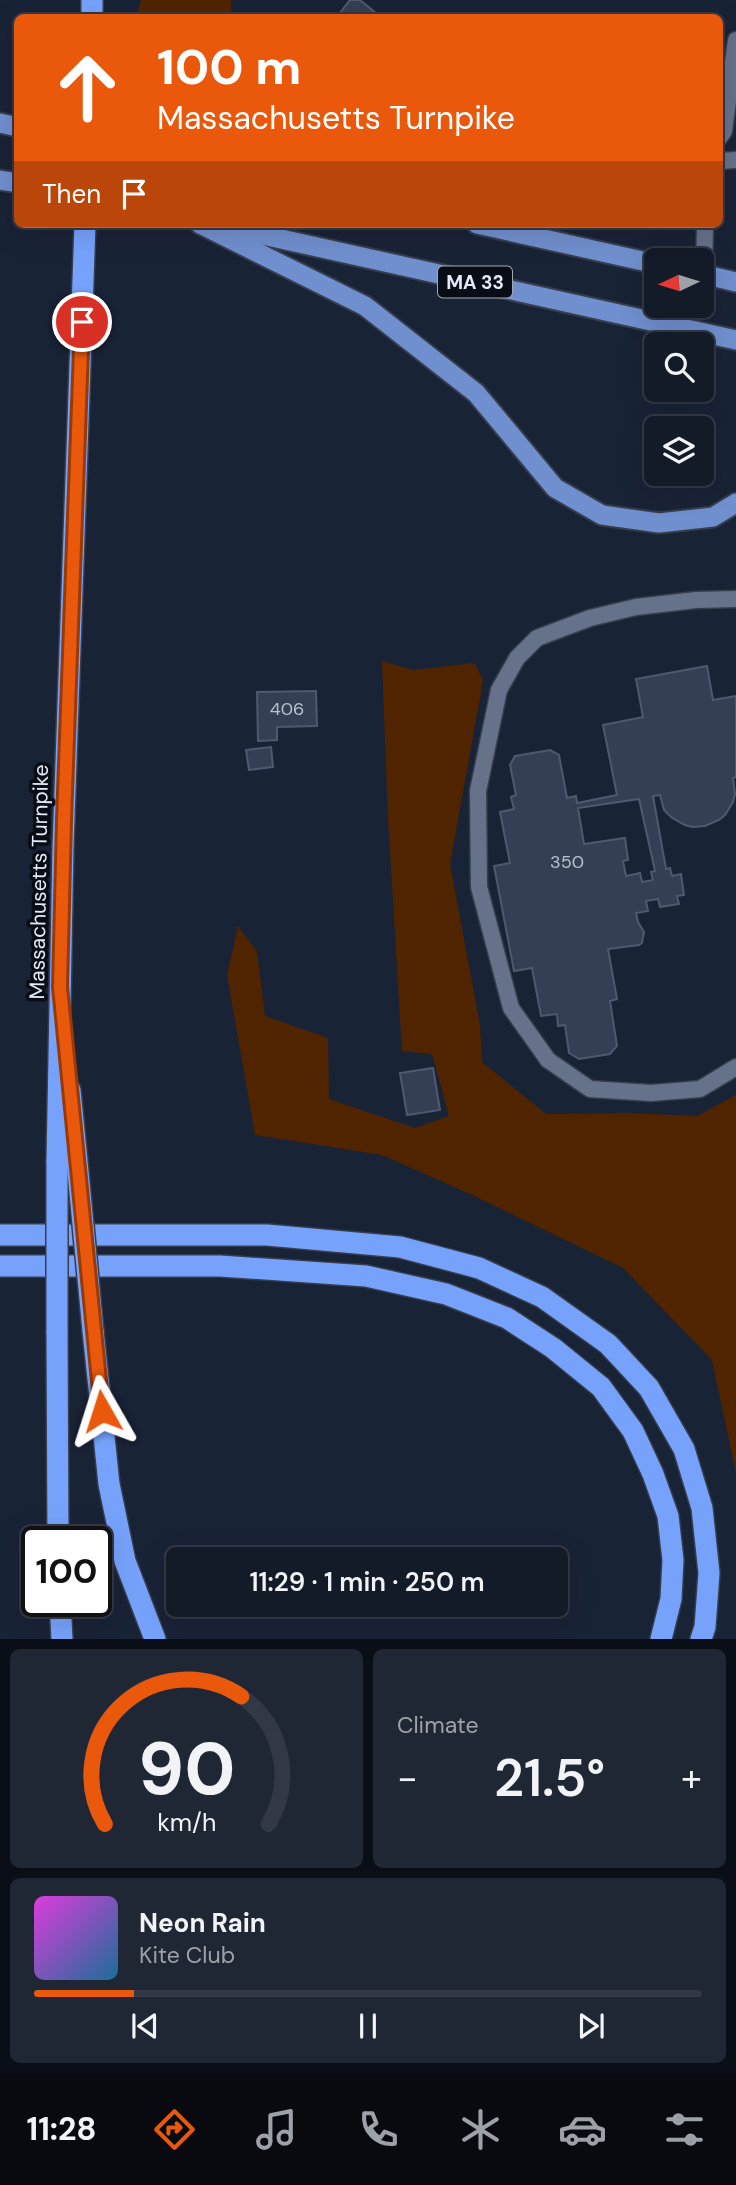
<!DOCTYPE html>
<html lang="en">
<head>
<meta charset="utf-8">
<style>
  body { margin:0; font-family:"DM Sans",sans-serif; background:#202734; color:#f1f3f6; height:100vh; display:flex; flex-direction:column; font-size:26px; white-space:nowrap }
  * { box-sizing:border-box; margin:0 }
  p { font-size:23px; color:#9da1a8 }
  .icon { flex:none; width:38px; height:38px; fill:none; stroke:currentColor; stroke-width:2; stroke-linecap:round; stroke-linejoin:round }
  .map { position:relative; height:1639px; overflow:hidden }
  .side { display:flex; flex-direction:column; gap:10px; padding:10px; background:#0a0e16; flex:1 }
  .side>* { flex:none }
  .hud { position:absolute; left:14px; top:14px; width:709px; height:214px; border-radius:10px; box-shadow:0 7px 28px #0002,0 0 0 2px #323845; background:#ea580c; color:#fff; overflow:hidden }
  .needle { width:46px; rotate:266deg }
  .tools { position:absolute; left:644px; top:248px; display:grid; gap:14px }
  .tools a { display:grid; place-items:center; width:70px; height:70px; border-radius:10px; background:#131a28; box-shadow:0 7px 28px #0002,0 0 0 2px #323845; font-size:35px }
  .speed { position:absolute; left:21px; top:1526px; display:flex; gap:14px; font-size:35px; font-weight:700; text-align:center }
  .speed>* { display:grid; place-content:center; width:91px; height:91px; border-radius:50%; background:#131a28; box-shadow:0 7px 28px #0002,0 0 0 2px #323845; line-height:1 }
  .speed .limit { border:4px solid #111; border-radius:10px; background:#fff; color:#111 }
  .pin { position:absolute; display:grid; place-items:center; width:60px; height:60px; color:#fff; margin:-30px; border:4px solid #fff; border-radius:50%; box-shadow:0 2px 7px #0007 }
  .me { position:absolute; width:77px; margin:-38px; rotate:354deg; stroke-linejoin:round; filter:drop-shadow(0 0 5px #0008) }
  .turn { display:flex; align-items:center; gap:24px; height:147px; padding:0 28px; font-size:32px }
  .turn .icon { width:91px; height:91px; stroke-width:2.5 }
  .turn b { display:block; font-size:49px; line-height:60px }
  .then { display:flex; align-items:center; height:66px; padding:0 28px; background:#0003; gap:14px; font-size:26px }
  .big { font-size:52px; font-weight:600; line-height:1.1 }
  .side .widget { flex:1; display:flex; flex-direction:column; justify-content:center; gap:10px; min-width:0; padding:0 24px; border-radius:10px; background:#202734 }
  .side .dial { align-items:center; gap:0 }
  .dial svg { height:182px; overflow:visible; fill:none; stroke:#323845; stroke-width:7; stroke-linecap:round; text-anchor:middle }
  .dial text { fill:#f1f3f6; stroke:none }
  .song { display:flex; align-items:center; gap:21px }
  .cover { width:84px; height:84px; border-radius:10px; background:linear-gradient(135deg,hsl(300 70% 55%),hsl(200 70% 35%)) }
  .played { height:7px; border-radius:4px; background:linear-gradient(90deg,#ea580c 15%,#323845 15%) }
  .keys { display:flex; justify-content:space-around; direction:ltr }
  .heat { display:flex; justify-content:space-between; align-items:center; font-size:38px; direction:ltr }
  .side .tiles { flex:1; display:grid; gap:10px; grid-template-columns:1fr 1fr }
  .widget:last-child { grid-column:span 2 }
  .trip { position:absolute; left:166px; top:1547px; width:402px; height:70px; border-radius:10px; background:#131a28; box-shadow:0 7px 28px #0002,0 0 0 2px #323845; font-weight:600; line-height:70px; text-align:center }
  .tab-bar { display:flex; height:112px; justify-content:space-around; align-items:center; background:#080a10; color:#9da1a8 }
  .tab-bar .icon { width:49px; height:49px }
  .tab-bar .current { color:#ea580c }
  .tab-bar b { font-size:32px; color:#f1f3f6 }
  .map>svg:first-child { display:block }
</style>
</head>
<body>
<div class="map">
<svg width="736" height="1639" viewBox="0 0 736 1639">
  <rect width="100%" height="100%" fill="#192336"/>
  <g fill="#512400">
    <path d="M 141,0 L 231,0 L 231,17 L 136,17 Z"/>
    <path d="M 382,661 L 413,670 L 475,663 L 483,681 L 450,864 L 480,1025 L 482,1062 L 546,1114 L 631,1113 L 697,1116 L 736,1095 L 736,1473 L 712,1360 L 623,1268 L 468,1193 L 382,1155 L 255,1135 L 227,975 L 238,926 L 257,951 L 265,1016 L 328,1038 L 329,1099 L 415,1128 L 449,1116 L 432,1054 L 402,1051 L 388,817 Z"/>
  </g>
  <g fill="#343f54" stroke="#4e5970" stroke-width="2" fill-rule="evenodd">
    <path d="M 350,0 L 360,0 L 382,18 L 336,18 Z"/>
    <path d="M 707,666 L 713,700 L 736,696 L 736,777 L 733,778 L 735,794 L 733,802 L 725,815 L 719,820 L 705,826 L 692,827 L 685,825 L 672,818 L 664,810 L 660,795 L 653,796 L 666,869 L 670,868 L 672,876 L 681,874 L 684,895 L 677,896 L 679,904 L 660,907 L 658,899 L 646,901 L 648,911 L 636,913 L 638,922 L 644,932 L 642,943 L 639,945 L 608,949 L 617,999 L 610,1001 L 617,1046 L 610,1054 L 579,1059 L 569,1053 L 565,1025 L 558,1026 L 557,1014 L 541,1016 L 532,968 L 514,971 L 494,866 L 510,863 L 500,812 L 514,809 L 511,797 L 516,795 L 510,765 L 515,756 L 550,750 L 559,755 L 567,798 L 576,796 L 577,803 L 617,795 L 603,725 L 643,717 L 636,679 ZM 639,799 L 655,871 L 651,872 L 653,880 L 642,882 L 640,873 L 626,876 L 623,861 L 628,860 L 625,838 L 584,844 L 578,808 Z"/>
    <path d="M 316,691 L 317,726 L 277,727 L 277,740 L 258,741 L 257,692 Z"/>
    <path d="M 271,747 L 273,767 L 249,770 L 246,750 Z"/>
    <path d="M 433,1068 L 440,1110 L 407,1115 L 400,1073 Z"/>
  </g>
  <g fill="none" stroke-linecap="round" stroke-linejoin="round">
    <defs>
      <g id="service">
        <path d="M 719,138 L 724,131 L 736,40"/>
        <path d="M 719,161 L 736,160"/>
        <path d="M 704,275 L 705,224"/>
        <path d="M 736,599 L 696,600 L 636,607 L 590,618 L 537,638 L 517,658 L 499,690 L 478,791 L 479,887 L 511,1008 L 548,1060 L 590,1089 L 651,1093 L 700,1089 L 736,1067"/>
      </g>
      <g id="primary">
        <path d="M 0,123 L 18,127"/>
        <path d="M 0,180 L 18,183"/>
        <path d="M 200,224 L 365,306 L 476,393 L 555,488 L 602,515 L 659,523 L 713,517 L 736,503"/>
        <path d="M 477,224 L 656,264"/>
        <path d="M 218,225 L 736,340"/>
        <path d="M 702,274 L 736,282"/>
      </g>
      <g id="motorway">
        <path d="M 92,18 L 92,0"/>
        <path d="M 70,1090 L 77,1161"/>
        <path d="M 57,1161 L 63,847 L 85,224"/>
        <path d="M 0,1235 L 267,1235 L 400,1247 L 479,1268 L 542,1297 L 608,1344 L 649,1388 L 684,1449 L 702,1508 L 709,1573 L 705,1627 L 701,1639"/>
        <path d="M 0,1266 L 220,1266 L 366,1276 L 446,1294 L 507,1318 L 553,1348 L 601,1387 L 633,1431 L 653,1474 L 668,1516 L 673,1560 L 671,1599 L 661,1639"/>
        <path d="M 57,1331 L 58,1542"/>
        <path d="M 93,1331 L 109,1484 L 125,1561 L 155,1639"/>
        <path d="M 60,1601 L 62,1639"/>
      </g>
    </defs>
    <use href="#service" stroke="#363d4d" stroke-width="19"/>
    <use href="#primary" stroke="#363d4d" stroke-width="23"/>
    <use href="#motorway" stroke="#363d4d" stroke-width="24"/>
    <use href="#service" stroke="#66728a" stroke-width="16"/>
    <use href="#primary" stroke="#708fce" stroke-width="19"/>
    <use href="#motorway" stroke="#76a2fc" stroke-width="21"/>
    <defs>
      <g id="motorway-bridge">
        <path d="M 77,1161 L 93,1331"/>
        <path d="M 57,1331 L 57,1161"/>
      </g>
    </defs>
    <use href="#motorway-bridge" stroke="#363d4d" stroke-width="24" stroke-linecap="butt"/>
    <use href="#motorway-bridge" stroke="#76a2fc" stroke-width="21"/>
  </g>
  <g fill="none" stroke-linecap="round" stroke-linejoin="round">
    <defs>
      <path id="route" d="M 82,322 L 64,820 L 60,987 L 102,1411"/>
    </defs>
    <use href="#route" stroke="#983908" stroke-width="18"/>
    <use href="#route" stroke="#ea580c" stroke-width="12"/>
  </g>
  <g text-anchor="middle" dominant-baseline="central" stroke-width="7" stroke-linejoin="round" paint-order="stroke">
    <g font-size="18" fill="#b8c0cf">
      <text x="287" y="709">406</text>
      <text x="567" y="862">350</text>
    </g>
    <rect fill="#080d15" stroke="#a2a8b4" stroke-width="2" x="438" y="266.5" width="74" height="31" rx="5"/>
    <g font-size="19" font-weight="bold" fill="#e4ebf8">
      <text x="475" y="282">MA 33</text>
    </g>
    <g font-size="21" fill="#e4ebf8" stroke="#080d15">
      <text transform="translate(39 882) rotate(-89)">Massachusetts Turnpike</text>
    </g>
  </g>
</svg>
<div class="tools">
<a><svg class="needle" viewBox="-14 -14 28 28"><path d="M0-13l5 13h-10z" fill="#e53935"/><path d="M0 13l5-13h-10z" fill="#9da1a8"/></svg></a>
<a><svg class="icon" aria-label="search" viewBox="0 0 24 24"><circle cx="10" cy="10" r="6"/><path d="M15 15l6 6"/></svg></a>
<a><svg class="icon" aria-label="layers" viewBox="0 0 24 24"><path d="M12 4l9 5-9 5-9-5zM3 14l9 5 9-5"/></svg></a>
</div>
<div class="speed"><div class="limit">100</div></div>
<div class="pin" style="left:82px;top:322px;background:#d93025"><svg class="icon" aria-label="arrive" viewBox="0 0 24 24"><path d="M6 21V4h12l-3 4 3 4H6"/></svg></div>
<svg class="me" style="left:102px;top:1411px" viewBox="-20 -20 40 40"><path d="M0-17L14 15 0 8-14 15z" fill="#ea580c" stroke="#fff" stroke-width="4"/></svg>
<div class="trip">11:29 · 1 min · 250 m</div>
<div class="hud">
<div class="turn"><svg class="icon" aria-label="ahead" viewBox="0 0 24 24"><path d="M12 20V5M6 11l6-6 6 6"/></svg><div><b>100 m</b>Massachusetts Turnpike</div></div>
<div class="then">Then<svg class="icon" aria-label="arrive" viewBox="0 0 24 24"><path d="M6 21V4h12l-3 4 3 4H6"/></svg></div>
</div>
</div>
<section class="side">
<div class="tiles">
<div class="widget dial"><svg viewBox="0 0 100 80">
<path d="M14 69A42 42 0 1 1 86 69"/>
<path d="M14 69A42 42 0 0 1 74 13" stroke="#ea580c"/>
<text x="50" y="56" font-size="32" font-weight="700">90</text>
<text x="50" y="72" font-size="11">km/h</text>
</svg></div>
<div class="widget"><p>Climate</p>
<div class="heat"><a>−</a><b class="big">21.5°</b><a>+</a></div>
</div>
<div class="widget">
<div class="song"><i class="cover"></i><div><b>Neon Rain</b><p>Kite Club</p></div></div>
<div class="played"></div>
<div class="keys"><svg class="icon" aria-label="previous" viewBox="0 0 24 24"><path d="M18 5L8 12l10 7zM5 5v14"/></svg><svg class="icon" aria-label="pause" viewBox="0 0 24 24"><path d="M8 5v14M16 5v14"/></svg><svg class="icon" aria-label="next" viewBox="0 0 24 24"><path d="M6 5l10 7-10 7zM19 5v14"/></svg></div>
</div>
</div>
</section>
<nav class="tab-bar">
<b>11:28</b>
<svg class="icon current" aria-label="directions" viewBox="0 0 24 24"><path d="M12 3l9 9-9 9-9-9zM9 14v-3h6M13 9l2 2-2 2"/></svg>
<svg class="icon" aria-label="music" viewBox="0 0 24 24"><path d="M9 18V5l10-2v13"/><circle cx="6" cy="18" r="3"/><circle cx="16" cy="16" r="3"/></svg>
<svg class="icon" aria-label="phone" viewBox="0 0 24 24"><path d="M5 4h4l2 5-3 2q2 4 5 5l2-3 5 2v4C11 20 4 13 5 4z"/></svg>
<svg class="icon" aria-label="climate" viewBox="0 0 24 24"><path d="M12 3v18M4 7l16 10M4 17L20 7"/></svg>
<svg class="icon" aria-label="car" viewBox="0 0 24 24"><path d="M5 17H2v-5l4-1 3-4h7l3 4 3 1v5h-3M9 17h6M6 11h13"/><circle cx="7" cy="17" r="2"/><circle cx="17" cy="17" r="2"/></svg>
<svg class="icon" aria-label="filters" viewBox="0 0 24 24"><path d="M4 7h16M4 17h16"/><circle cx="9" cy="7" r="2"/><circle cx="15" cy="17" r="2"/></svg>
</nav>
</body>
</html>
